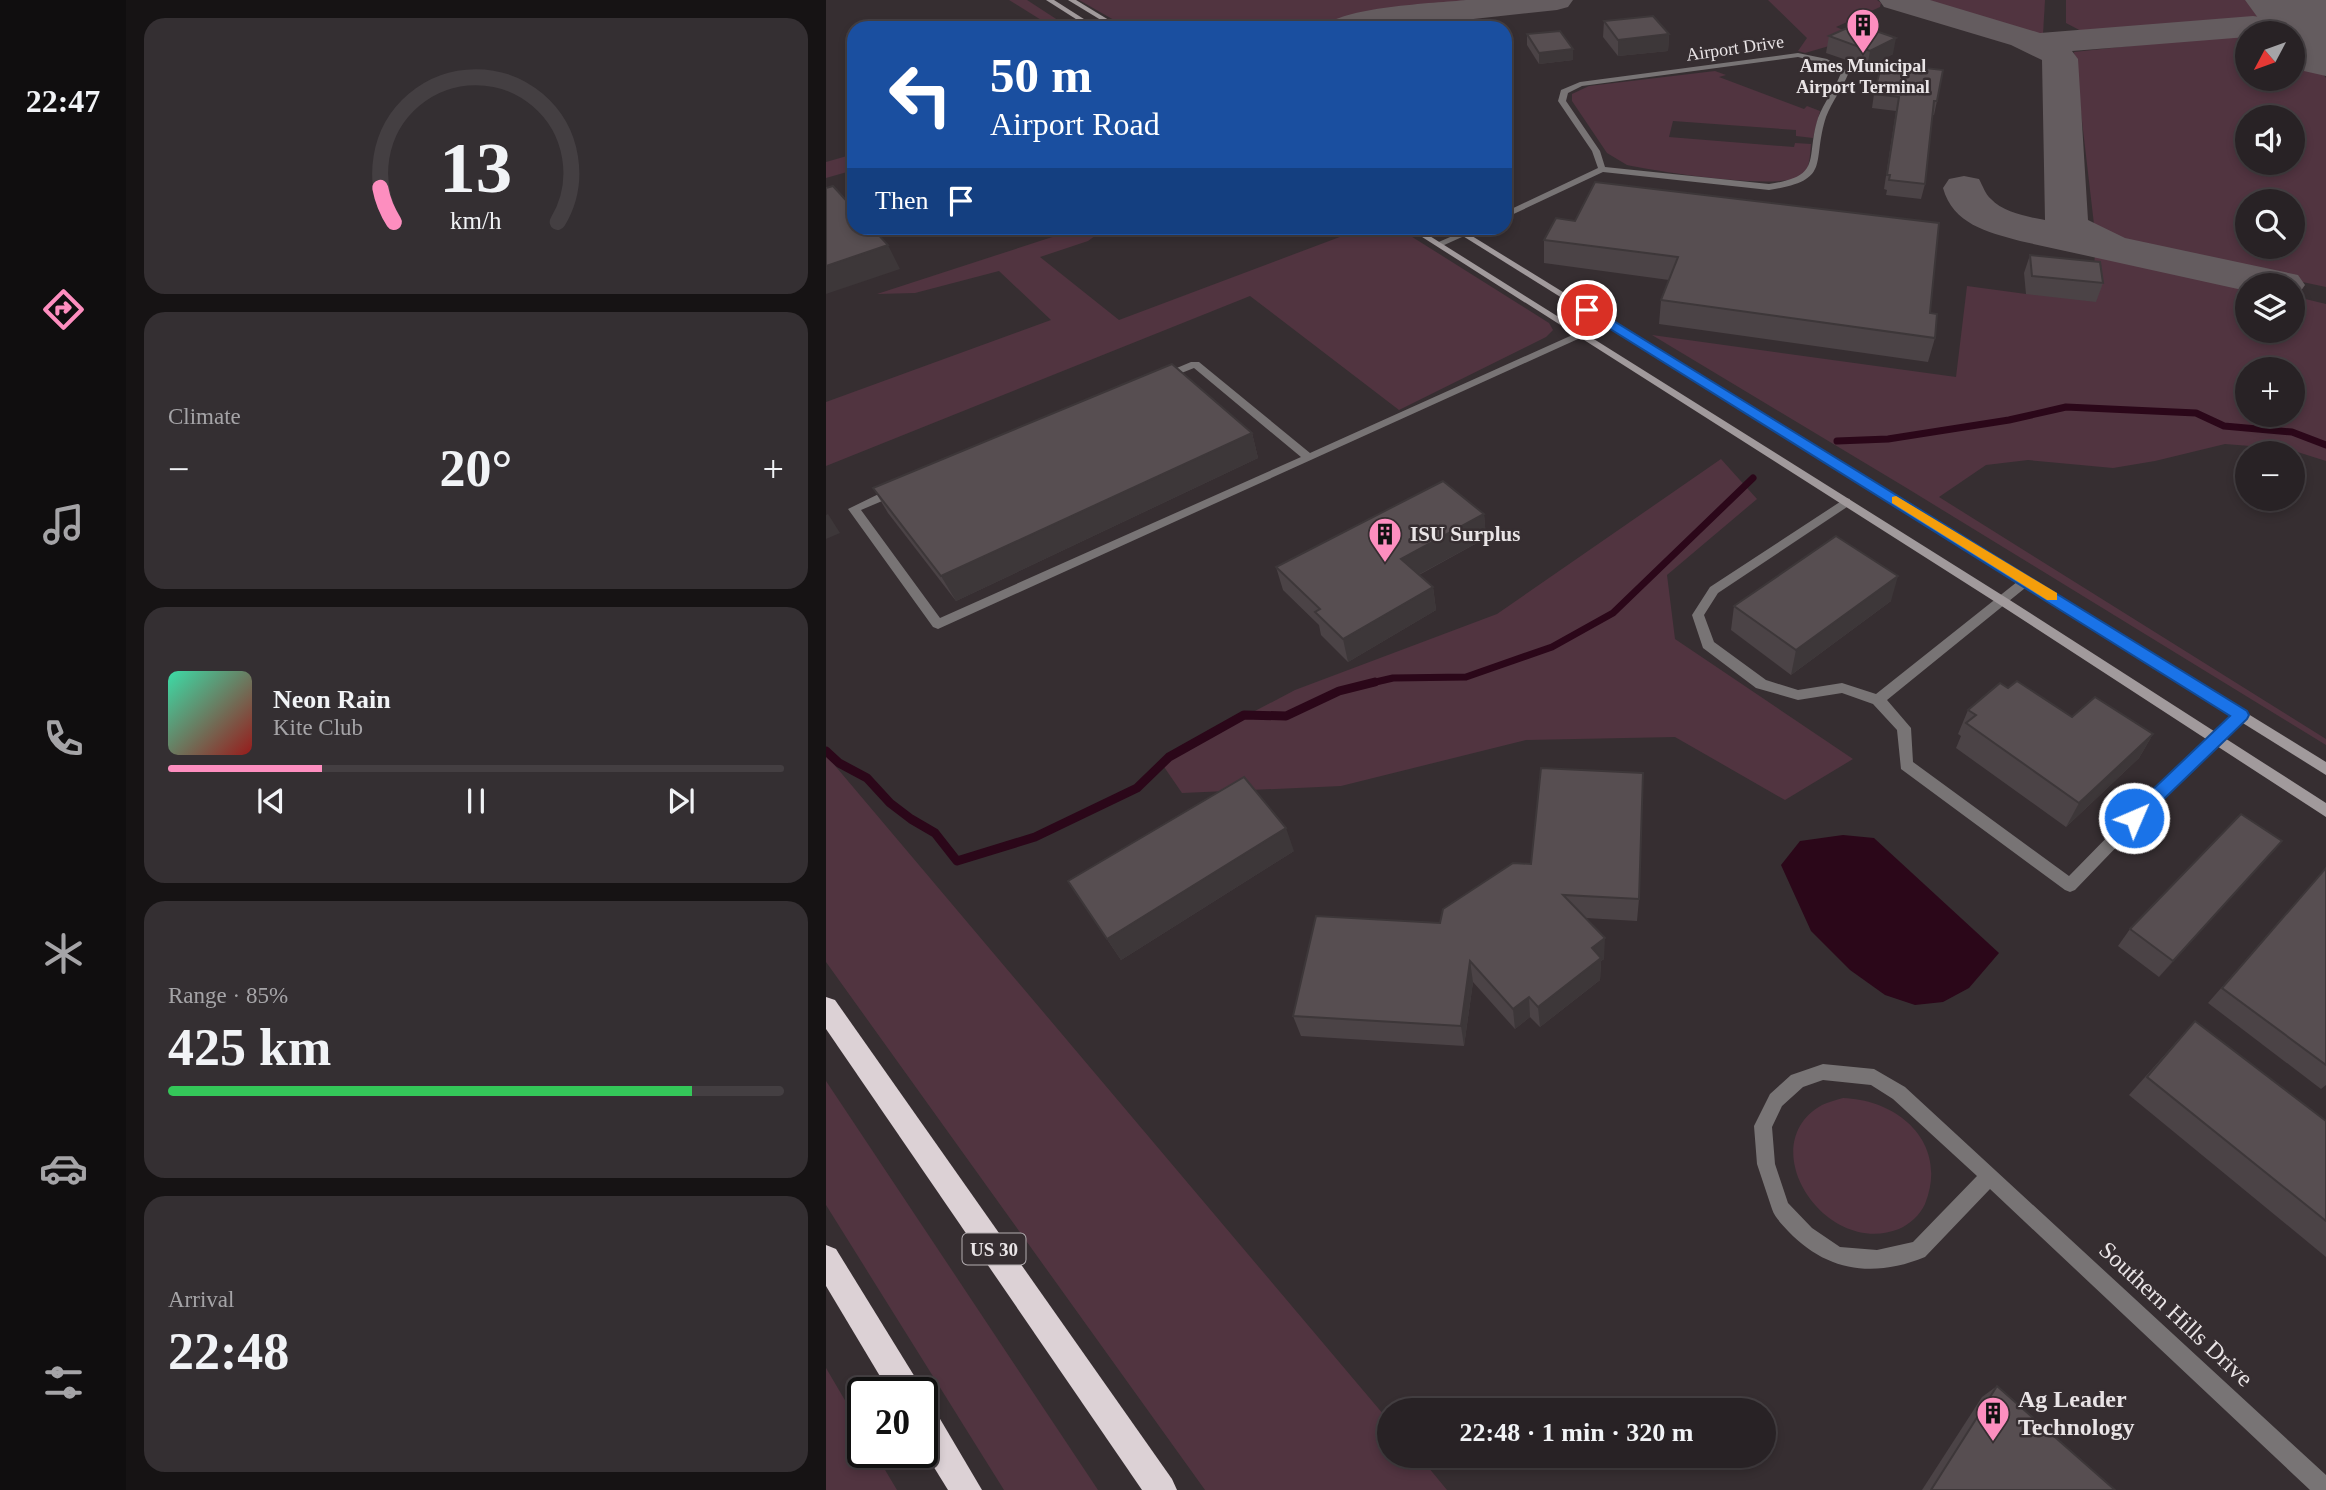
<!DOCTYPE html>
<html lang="en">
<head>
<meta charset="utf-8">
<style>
  body { margin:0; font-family:Georgia,serif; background:#342f32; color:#f1f3f6; height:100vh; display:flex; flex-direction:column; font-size:26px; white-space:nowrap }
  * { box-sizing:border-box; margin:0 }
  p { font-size:23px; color:#a5a4a7 }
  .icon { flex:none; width:38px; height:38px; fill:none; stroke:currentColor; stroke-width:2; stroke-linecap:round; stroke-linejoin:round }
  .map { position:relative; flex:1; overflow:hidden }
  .sheet { display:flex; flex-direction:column; gap:18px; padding:18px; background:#161314; width:700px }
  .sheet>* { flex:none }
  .top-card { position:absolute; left:21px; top:21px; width:665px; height:214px; border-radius:21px; box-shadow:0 4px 10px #0003,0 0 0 2px #443f42; background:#1a4fa0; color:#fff; overflow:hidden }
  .needle { width:46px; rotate:229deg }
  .tools { position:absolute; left:1409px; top:21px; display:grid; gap:14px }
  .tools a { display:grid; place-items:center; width:70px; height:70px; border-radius:50%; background:#282225; box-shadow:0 4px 10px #0003,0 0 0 2px #443f42; font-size:35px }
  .speed { position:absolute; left:21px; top:1377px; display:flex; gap:14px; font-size:35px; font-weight:700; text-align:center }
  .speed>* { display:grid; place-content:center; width:91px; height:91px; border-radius:50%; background:#282225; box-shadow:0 4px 10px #0003,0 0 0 2px #443f42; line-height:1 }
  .speed .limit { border:4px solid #111; border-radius:10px; background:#fff; color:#111 }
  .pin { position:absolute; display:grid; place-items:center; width:60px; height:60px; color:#fff; margin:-30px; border:4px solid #fff; border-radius:50%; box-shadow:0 2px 7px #0007 }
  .me { position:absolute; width:77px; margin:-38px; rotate:45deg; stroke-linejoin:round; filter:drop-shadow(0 0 5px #0008) }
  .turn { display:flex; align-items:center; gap:24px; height:147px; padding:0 28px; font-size:32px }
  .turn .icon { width:91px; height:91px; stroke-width:2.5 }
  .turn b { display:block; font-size:49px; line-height:60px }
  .then { display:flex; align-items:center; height:66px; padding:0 28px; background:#0003; gap:14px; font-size:26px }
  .big { font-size:52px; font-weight:800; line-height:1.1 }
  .sheet .card { flex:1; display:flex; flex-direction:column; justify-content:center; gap:10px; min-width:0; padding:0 24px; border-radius:21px; background:#342f32 }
  .sheet .dial { align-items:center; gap:0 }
  .dial svg { height:182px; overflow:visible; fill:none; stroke:#443f42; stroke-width:7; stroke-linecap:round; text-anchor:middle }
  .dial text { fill:#f1f3f6; stroke:none }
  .song { display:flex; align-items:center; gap:21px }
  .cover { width:84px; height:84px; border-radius:10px; background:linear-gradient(135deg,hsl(160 70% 55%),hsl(0 70% 35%)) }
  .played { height:7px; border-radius:4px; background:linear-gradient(90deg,#fd8ebf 25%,#443f42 25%) }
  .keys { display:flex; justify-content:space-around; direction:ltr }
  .heat { display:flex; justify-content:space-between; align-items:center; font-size:38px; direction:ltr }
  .charge { height:10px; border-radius:5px; background:linear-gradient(90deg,#34c759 85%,#443f42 0) }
  .trip { position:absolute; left:551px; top:1398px; width:399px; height:70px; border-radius:35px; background:#282225; box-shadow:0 4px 10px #0003,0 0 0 2px #443f42; font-weight:800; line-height:70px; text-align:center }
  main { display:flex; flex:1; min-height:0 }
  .menu { display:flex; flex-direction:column; width:126px; justify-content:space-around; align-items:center; background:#100e0f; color:#a5a4a7 }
  .menu .icon { width:49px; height:49px }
  .menu .active { color:#fd8ebf }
  .menu b { font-size:32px; color:#f1f3f6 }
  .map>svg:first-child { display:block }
</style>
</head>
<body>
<main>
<nav class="menu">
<b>22:47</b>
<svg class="icon active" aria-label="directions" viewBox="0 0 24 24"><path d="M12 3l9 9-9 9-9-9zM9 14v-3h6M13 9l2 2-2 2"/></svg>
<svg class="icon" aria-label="music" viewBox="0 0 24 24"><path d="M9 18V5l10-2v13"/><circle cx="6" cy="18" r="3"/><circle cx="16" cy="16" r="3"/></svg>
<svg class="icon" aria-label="phone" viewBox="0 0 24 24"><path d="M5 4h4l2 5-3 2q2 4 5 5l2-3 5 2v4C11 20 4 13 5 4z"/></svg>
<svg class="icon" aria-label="climate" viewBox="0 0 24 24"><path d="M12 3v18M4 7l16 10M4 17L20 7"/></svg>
<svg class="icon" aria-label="car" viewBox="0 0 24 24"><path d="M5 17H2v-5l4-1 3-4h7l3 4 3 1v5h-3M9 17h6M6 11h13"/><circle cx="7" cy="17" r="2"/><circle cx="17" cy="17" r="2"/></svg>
<svg class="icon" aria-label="filters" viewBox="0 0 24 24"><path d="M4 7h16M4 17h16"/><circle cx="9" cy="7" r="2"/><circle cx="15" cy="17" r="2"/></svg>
</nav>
<section class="sheet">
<div class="card dial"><svg viewBox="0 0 100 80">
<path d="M14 69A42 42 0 1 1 86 69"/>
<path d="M14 69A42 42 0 0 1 8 54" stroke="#fd8ebf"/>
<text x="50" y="56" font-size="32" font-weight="700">13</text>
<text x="50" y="72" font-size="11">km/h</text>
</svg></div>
<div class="card"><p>Climate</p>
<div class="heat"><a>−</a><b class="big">20°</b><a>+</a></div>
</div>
<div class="card">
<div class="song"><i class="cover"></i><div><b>Neon Rain</b><p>Kite Club</p></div></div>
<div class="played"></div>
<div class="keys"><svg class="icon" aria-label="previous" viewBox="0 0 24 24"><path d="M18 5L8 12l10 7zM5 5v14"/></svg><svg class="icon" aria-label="pause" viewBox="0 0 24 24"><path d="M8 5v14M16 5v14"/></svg><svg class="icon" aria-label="next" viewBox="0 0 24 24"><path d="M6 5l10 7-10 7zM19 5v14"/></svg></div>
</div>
<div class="card"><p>Range · 85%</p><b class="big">425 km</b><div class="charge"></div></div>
<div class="card"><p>Arrival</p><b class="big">22:48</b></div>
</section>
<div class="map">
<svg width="1500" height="1490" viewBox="0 0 1500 1490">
  <rect width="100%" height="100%" fill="#362e31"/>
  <g fill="#513440" fill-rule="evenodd">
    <path d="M 183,0 L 201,0 L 244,28 L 228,28 Z"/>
    <path d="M 253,0 L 705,0 L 535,18 L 501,28 L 302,28 Z"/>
    <path d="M 942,0 L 1051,0 L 1055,3 L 1054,7 L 1010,27 L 1034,37 L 979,53 L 972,51 L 981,38 Z"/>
    <path d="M 1082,0 L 1219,0 L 1217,34 L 1201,37 Z"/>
    <path d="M 1240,0 L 1439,0 L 1454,19 L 1274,35 L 1259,33 L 1240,23 Z"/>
    <path d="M 1433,32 L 1456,33 L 1421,33 L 1421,79 L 1466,79 L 1467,36 L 1500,78 L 1500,287 L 1292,243 L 1269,233 L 1248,52 ZM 1466,117 L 1466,163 L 1421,163 L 1421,117 ZM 1466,201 L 1466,247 L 1421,247 L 1421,201 Z"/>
    <path d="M 889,71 L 900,75 L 893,77 L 978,109 L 981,106 L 994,111 L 987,138 L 970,136 L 970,130 L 847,121 L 843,137 L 968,147 L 969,143 L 985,144 C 984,153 984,169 977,175 C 955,192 831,171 801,165 L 781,153 L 746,101 L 746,94 L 763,86 Z"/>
    <path d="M 28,154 L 28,170 L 0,178 L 0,162 Z"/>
    <path d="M 254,228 L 280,228 L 262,241 L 214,257 L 293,320 L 527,232 L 520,228 L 572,228 L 723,323 L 727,330 L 720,337 L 573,410 L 424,296 L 0,466 L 0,402 L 225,320 L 173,271 L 89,293 L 51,294 Z"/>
    <path d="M 1269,254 L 1421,287 L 1421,331 L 1466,331 L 1467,296 L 1500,304 L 1500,461 L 1462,449 L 1399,444 L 1329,461 L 1287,468 L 1202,460 L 1160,465 L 1113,497 L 1500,739 L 1500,745 L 1079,487 L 826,335 L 1130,377 L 1141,286 L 1200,294 L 1267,280 ZM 1421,369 L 1466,369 L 1466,415 L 1421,415 Z"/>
    <path d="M 895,459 L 931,499 L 841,575 L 849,639 L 1027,759 L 959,800 L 849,737 L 700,740 L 515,786 L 356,793 L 334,761 L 469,690 L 671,614 Z"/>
    <path d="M 0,755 L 563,1421 L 564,1456 L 593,1456 L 621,1490 L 379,1490 L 0,962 Z"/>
    <path d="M 0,1081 L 272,1490 L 178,1490 L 0,1205 Z"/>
    <path d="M 1017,1098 C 1074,1100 1123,1144 1099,1204 C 1094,1215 1084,1224 1073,1229 C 999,1258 925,1145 996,1105 C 1002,1102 1010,1100 1017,1098 Z"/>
    <path d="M 0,1368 L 37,1431 L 37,1452 L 49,1453 L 71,1490 L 0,1490 Z"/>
  </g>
  <path fill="#2b0719" d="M 1017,835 L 1048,838 L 1173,953 L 1143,988 L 1117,1002 L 1089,1005 L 1059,995 L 1024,970 L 985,931 L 955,865 L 974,841 Z"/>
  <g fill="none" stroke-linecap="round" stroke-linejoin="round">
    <g stroke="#2b0719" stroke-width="7">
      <path d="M 1011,441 L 1062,439 L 1183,420 L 1240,407 L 1370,413 L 1398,426 L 1466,432 L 1500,445"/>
      <path d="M 541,684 L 567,678 L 640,677 L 726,647 L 787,613 L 927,478"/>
    </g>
    <path stroke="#2b0719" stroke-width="9" d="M 0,751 L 13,763 L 41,778 L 64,803 L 85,819 L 109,833 L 131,861 L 209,837 L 311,788 L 343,757 L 418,715 L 460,716 L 513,691 L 549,682"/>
    <g fill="#645c5f" fill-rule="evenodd">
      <path d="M 640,0 L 747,0 L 742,7 L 731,10 L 565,28 L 497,28 C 512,7 611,3 640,0 Z"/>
      <path d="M 1053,0 L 1104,0 L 1214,33 L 1427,16 L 1470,22 L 1497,31 L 1500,34 L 1500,63 C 1485,60 1480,48 1466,43 L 1466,33 L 1421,33 L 1421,37 L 1246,51 L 1252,59 L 1262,220 L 1299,238 L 1472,275 L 1479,285 L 1472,295 L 1466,296 L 1466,285 L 1421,285 L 1421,291 L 1194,241 C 1161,232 1127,224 1117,188 L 1123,179 L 1138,176 L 1153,179 C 1157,186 1159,194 1165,199 C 1177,212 1202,217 1219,220 L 1216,60 L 1185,45 L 1058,7 Z"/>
    </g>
    <path fill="#645c5f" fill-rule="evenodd" d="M 1419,0 L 1500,0 L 1500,76 L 1469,69 L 1466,65 L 1466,33 L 1443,33 Z"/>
    <path stroke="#968f92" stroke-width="2.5" stroke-dasharray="2.5 2" stroke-linecap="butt" d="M 562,228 L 572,234"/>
    <g fill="#787475" fill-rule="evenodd">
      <path d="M 782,319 L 785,320 L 785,324 L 112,629 L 107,627 L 22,509 L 67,487 L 75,487 L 75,493 L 35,510 L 114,618 L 475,457 L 368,368 L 338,380 L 334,379 L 334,375 L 365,362 L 373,362 L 484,453 Z"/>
      <path d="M 1020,498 L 1024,499 L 1024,505 L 892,593 L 878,615 L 888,642 L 940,680 L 972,690 L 1016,683 L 1050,694 L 1196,578 L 1204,578 L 1206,581 L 1204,584 L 1061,700 L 1085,728 L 1087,762 L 1243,876 L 1342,775 L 1410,711 L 1420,711 L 1422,715 L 1420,719 L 1352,783 L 1249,890 L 1244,892 L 1239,890 L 1075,769 L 1071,730 L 1047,704 L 1016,693 L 972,700 L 930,688 L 877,648 L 866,615 L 884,587 Z"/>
    </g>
    <g fill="#787475" fill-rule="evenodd">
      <path d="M 972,53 L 1001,59 L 1023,72 C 1017,88 1006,101 1000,117 C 985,164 1007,180 943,190 L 777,172 L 679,218 L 679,212 L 772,168 L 766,151 L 732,101 L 735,90 L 754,82 ZM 972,57 L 996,63 L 1015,73 C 1009,89 998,102 992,118 C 979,159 998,176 943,184 L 779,167 L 774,151 L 740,101 L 742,93 L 756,86 Z"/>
      <path d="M 645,228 L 656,228 L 616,246 L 608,244 Z"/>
      <path d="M 997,1064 L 1048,1069 L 1079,1087 L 1500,1475 L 1500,1490 L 1484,1490 L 1164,1189 L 1099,1257 C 1048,1278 1001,1272 962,1231 C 956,1224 949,1218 946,1209 L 931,1164 L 928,1126 L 944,1094 L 965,1075 ZM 997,1080 L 1045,1085 L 1067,1099 L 1151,1176 L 1087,1242 L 1051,1250 L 1014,1247 L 986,1228 L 962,1203 L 949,1164 L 946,1127 L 956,1106 L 977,1087 Z"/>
    </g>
    <g fill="#a19a9c" fill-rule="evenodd">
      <path d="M 220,0 L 228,0 L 272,28 L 264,28 Z"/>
      <path d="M 242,0 L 250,0 L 296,28 L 288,28 Z"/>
      <path d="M 582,228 L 591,228 L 1179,597 L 1500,803 L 1500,817 L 1171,603 Z"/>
      <path d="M 624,228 L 633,228 L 1500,762 L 1500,775 Z"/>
    </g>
    <g fill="#dcd1d5" fill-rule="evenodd">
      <path d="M 0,997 L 9,1000 L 346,1479 L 351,1490 L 316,1490 L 0,1029 Z"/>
      <path d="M 0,1245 L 10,1249 L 92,1382 L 96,1393 L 64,1393 L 0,1286 Z"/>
      <path d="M 96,1403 L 107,1407 L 156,1490 L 122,1490 L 96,1448 Z"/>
    </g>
  </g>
  <g fill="#4b4346">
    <path d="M 778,21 L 843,34 L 842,51 L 792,56 L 777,37 Z"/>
    <path d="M 701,34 L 747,60 L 713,64 L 701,45 Z"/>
    <path d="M 1003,36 L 1067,54 L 1041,67 L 1000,53 Z"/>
    <path d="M 1048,94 L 1111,101 L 1108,115 L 1106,115 L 1099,184 L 1095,199 L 1060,195 L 1061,190 L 1058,189 L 1070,111 L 1046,108 Z"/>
    <path d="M 730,218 L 1104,313 L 1109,338 L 1102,362 L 833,324 L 835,300 L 843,280 L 718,263 L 718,240 Z"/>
    <path d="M 1204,255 L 1277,283 L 1270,302 L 1200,294 L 1198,273 Z"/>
    <path d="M 426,433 L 432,458 L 130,601 L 62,513 L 47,488 Z"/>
    <path d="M 658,514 L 660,538 L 593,575 L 607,587 L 610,610 L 522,662 L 495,635 L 493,625 L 457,590 L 450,567 Z"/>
    <path d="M 1065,601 L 965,675 L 905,630 L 908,606 Z"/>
    <path d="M 1182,688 L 1246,717 L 1327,734 L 1313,758 L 1240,827 L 1130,748 L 1135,736 L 1132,734 L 1142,710 Z"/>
    <path d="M 1456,841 L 1333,977 L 1292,946 L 1304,929 Z"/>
    <path d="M 468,851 L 295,960 L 242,881 Z"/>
    <path d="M 705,864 L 813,899 L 811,921 L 760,918 L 778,959 L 775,961 L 774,980 L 714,1027 L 704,1017 L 689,1029 L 647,982 L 638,1046 L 475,1036 L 467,1016 Z"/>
    <path d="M 1500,868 L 1500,1085 L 1495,1089 L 1382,1003 Z"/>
    <path d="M 1369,1021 L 1500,1121 L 1500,1257 L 1303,1095 Z"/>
    <path d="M 1171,1386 L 1289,1490 L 1096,1490 L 1156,1397 Z"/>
  </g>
  <g fill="#3d3739">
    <path d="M 843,34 L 842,51 L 792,56 L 792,40 Z"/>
    <path d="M 1070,38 L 1067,54 L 1041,67 L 1044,51 Z"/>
    <path d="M 747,49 L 747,60 L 713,64 L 713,53 Z"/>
    <path d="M 62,245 L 74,269 L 0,294 L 0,266 Z"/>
    <path d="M 426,433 L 432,458 L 130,601 L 115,576 Z"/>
    <path d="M 2,514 L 14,533 L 0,539 L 0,515 Z"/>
    <path d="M 658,514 L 660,538 L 579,582 L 575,559 Z"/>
    <path d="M 1072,576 L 1065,601 L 965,675 L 970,650 Z"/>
    <path d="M 607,587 L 610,610 L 522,662 L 517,639 Z"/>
    <path d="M 1327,734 L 1313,758 L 1240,827 L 1253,803 Z"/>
    <path d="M 460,828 L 468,851 L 295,960 L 281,939 Z"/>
    <path d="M 1456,841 L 1441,858 L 1333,977 L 1347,961 Z"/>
    <path d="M 779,938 L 778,959 L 775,961 L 774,980 L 714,1027 L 712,1007 L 766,948 Z"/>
    <path d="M 644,961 L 647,982 L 638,1046 L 635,1026 Z"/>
    <path d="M 703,997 L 704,1017 L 689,1029 L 687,1009 Z"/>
  </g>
  <g fill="#574e51" stroke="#3d3739" stroke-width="2">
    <path d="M 827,16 L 843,34 L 792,40 L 778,21 Z"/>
    <path d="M 1030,24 L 1070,38 L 1044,51 L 1003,36 Z"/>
    <path d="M 734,31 L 747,49 L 713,53 L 701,34 Z"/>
    <path d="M 1056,63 L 1117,70 L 1111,101 L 1108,101 L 1099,184 L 1063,180 L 1064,175 L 1061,175 L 1073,97 L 1048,94 Z"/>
    <path d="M 769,182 L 1113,223 L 1104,313 L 1111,314 L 1109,338 L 835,300 L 852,257 L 718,240 L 730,218 L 749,221 Z"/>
    <path d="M 7,186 L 28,209 L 28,228 L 46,228 L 62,245 L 0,266 L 0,188 Z"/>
    <path d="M 1204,255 L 1274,262 L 1277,283 L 1206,276 Z"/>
    <path d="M 346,364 L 426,433 L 115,576 L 47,488 Z"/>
    <path d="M 617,481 L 658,514 L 575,559 L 607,587 L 517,639 L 489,612 L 494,609 L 450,567 Z"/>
    <path d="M 1010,536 L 1072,576 L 970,650 L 908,606 Z"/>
    <path d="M 1191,681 L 1246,717 L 1269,697 L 1327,734 L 1253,803 L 1140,723 L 1150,715 L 1142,710 L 1174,683 L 1182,688 Z"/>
    <path d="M 715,768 L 817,773 L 813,899 L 737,895 L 779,938 L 766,948 L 775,958 L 712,1007 L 703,997 L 687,1009 L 644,961 L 635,1026 L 467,1016 L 490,916 L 614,923 L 617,909 L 687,863 L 705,864 Z"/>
    <path d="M 418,777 L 460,828 L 281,939 L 242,881 Z"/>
    <path d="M 1415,814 L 1456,841 L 1347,961 L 1304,929 Z"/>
    <path d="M 1500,868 L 1500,1065 L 1396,988 Z"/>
    <path d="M 1369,1021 L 1500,1121 L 1500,1221 L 1321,1077 Z"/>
    <path d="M 1171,1386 L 1289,1490 L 1105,1490 Z"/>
  </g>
  <path fill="#1a73e8" stroke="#114b97" stroke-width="2" d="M 757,307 L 765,307 L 1421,711 L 1423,715 L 1421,719 L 1314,822 L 1302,822 L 1300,818 L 1302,813 L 1404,716 L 757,312 Z"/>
  <path fill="#f59e0b" d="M 1070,496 L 1231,593 L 1231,600 L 1221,600 L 1066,503 L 1066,497 Z"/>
  <defs>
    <symbol id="building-pin" viewBox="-11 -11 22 30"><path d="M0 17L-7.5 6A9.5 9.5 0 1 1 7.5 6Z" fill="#fd8ebf" stroke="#362e31"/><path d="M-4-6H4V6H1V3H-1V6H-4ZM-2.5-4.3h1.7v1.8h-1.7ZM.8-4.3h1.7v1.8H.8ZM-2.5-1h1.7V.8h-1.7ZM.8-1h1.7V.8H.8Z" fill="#111"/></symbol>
  </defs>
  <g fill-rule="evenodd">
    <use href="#building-pin" x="1018" y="6" width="38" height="52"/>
    <use href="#building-pin" x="540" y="515" width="38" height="52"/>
    <use href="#building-pin" x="1148" y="1394" width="38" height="52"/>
  </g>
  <g text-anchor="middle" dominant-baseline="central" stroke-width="5" stroke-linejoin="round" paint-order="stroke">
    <g font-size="18" fill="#e9e4e6" stroke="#362e31">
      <text transform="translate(909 48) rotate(-8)">Airport Drive</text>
    </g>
    <g font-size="18" font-weight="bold" fill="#e9e4e6" stroke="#362e31">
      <text x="1037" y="66">Ames Municipal<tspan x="1037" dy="21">Airport Terminal</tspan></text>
    </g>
    <rect fill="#362e31" stroke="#b3adb0" stroke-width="2" x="136.5" y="1233.5" width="63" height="31" rx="5"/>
    <g font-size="19" font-weight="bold" fill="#e9e4e6">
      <text x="168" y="1249">US 30</text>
    </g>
    <g font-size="21" font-weight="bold" fill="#e9e4e6" stroke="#362e31" text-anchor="start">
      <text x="584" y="534">ISU Surplus</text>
    </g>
    <g font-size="24" fill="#e9e4e6" stroke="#362e31">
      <text transform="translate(1350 1314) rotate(43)">Southern Hills Drive</text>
    </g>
    <g font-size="24" font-weight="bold" fill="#e9e4e6" stroke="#362e31" text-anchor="start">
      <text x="1192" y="1399">Ag Leader<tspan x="1192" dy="28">Technology</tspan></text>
    </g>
  </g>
</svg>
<div class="tools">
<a><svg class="needle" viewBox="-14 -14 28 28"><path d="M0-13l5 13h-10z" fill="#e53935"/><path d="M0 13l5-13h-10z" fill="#a5a4a7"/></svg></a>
<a><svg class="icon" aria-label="sound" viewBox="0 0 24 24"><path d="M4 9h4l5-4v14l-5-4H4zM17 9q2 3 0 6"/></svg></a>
<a><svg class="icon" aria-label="search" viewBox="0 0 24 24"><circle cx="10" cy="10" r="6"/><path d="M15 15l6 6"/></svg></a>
<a><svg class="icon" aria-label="layers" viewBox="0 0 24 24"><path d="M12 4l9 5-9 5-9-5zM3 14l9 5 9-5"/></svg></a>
<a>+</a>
<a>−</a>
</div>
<div class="speed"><div class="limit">20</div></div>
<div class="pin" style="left:761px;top:310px;background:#d93025"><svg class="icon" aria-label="arrive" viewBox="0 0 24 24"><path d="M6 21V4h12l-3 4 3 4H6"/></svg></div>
<svg class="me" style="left:1308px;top:818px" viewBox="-20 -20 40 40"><circle r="17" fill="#1a73e8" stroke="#fff" stroke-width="3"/><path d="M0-11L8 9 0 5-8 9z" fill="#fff"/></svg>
<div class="trip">22:48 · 1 min · 320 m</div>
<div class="top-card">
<div class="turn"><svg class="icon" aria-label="left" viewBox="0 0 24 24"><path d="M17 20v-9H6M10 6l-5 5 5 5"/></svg><div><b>50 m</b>Airport Road</div></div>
<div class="then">Then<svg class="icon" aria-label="arrive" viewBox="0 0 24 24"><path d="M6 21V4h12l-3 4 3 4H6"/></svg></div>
</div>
</div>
</main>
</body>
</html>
